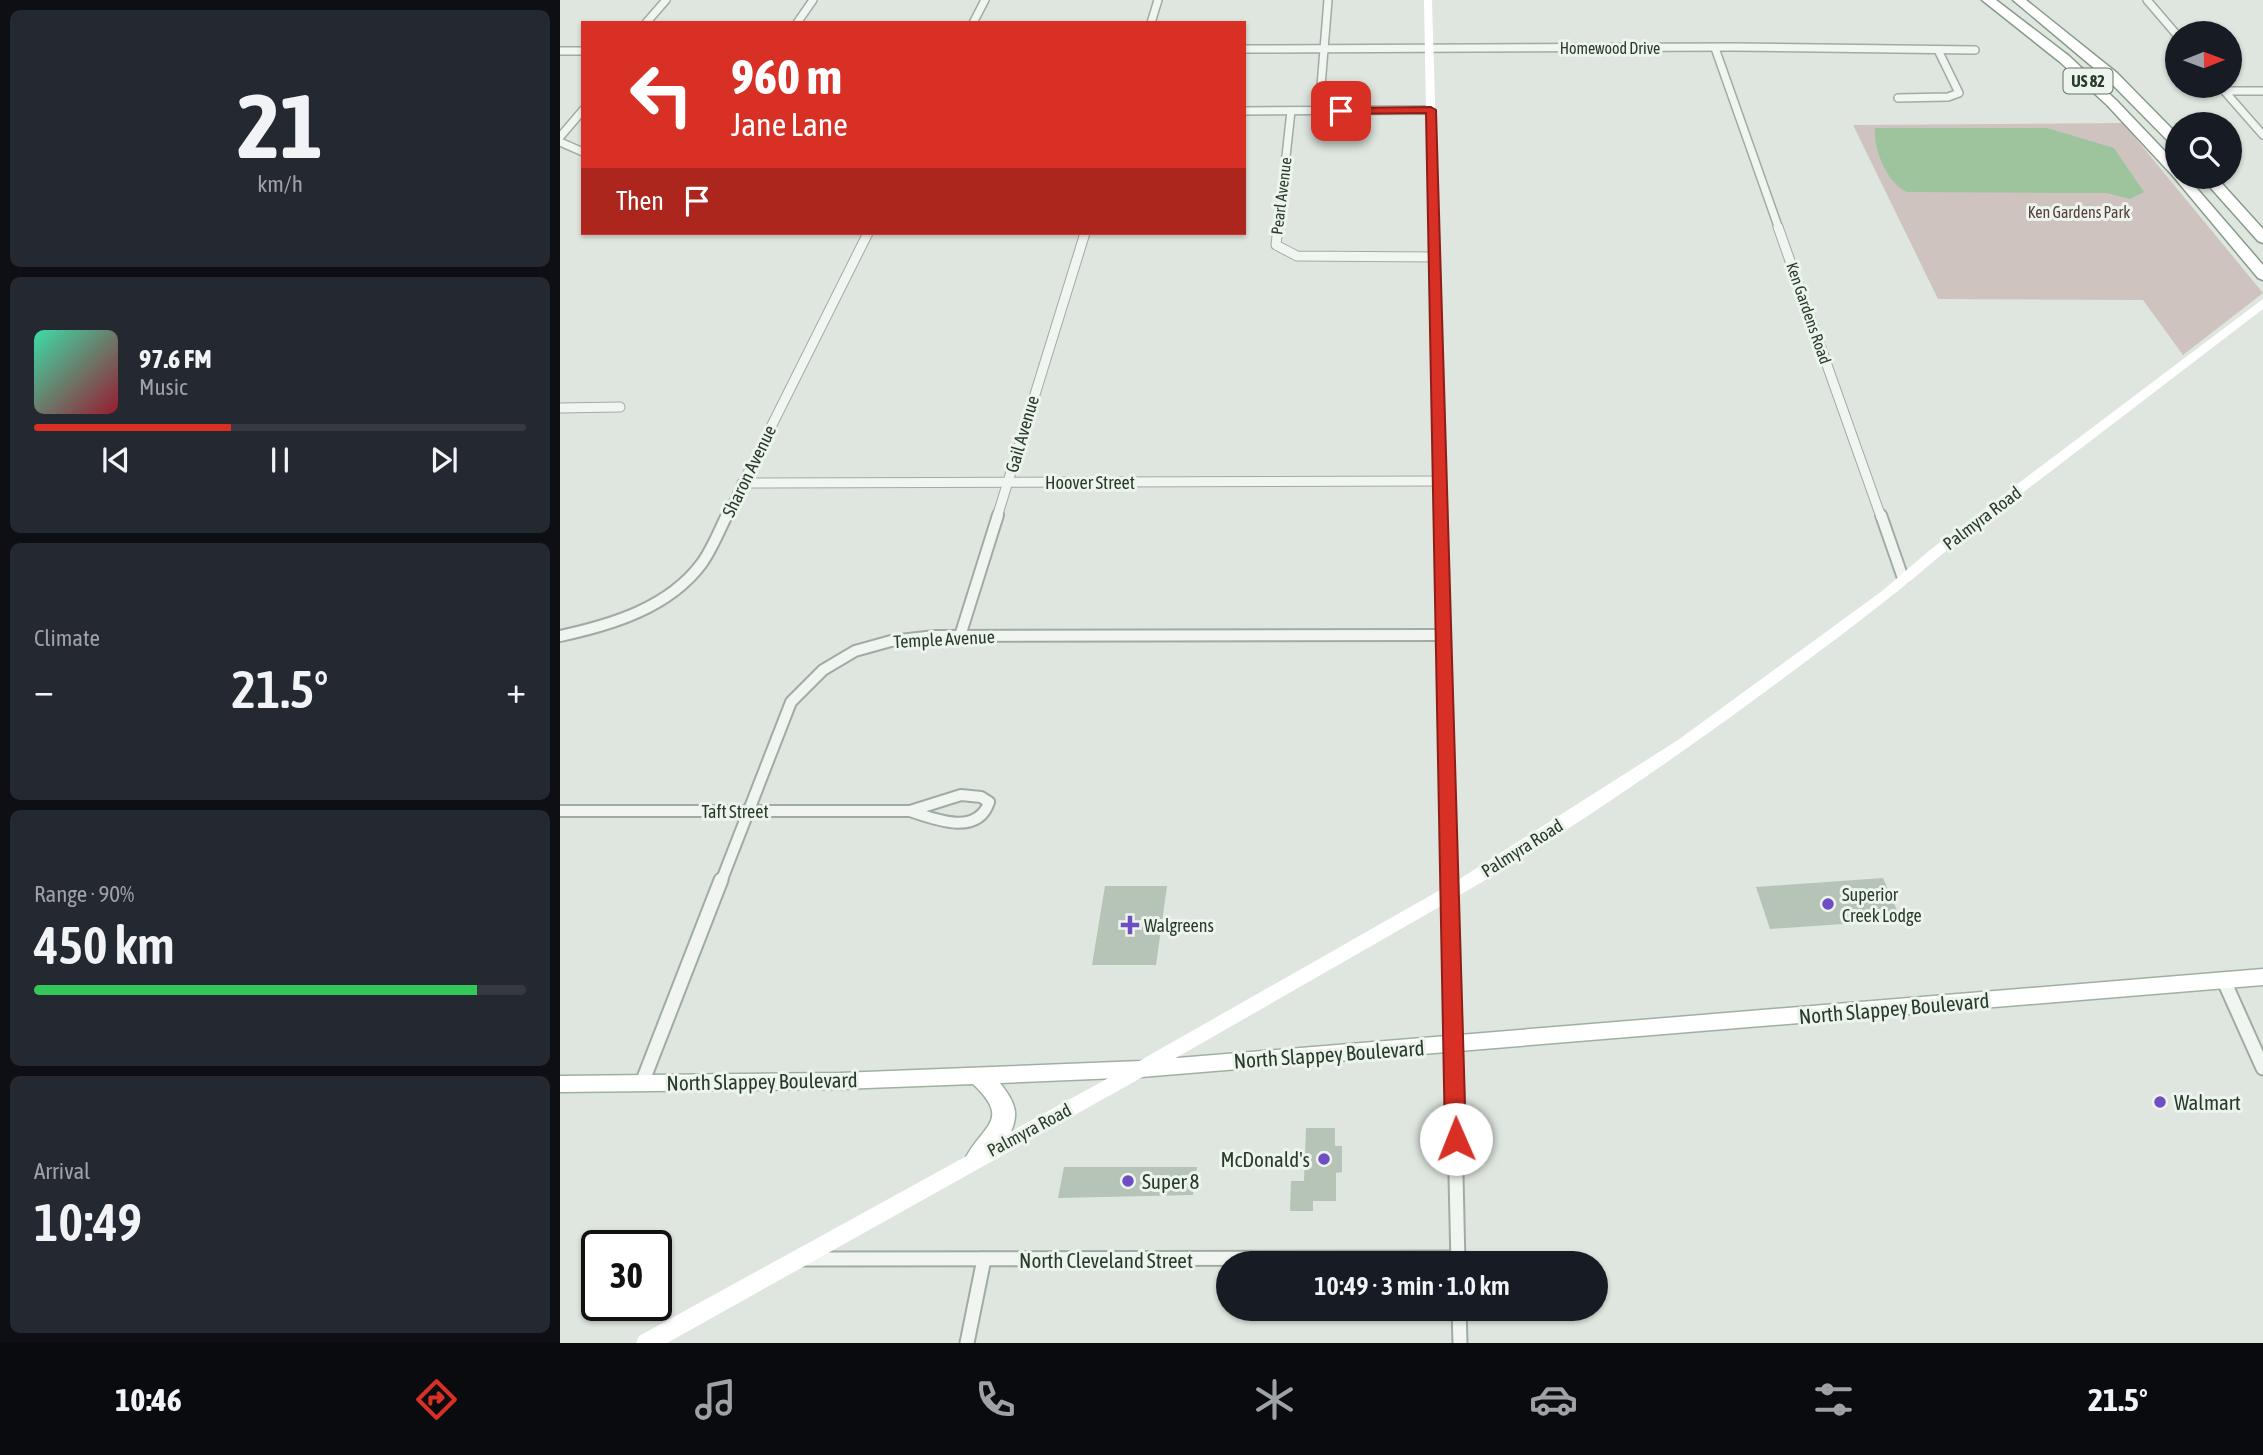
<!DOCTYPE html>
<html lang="en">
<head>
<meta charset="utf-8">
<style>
  body { margin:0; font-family:"Asap Condensed",sans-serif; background:#242831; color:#f1f3f6; height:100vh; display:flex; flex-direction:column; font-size:26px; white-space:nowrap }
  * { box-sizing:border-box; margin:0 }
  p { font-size:23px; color:#9ea1a6 }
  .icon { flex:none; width:38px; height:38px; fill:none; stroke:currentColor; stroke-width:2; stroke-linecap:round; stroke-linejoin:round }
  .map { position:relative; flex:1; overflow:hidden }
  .details { display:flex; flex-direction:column; gap:10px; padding:10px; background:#0d0f14; width:560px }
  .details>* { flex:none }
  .guide { position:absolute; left:21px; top:21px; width:665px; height:214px; border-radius:0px; box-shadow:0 2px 5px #0004; background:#d93025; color:#fff; overflow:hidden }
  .needle { width:46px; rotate:89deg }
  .controls { position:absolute; left:1605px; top:21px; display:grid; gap:14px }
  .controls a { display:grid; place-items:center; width:77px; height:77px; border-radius:50%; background:#171b24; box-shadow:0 2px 5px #0004; font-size:35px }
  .speed { position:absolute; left:21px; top:1230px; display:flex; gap:14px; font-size:35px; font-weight:700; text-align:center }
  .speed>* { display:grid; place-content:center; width:91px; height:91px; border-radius:50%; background:#171b24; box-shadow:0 2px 5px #0004; line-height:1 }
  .speed .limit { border:4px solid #111; border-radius:10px; background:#fff; color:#111 }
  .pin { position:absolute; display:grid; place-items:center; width:60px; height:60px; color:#fff; margin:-30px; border-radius:14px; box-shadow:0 4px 10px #0006 }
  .me { position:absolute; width:77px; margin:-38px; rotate:359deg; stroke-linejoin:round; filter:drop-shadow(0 0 5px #0008) }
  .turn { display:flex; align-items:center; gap:24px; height:147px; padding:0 35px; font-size:32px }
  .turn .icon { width:91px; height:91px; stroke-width:2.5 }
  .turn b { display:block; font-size:49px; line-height:60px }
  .then { display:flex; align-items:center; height:66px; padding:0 35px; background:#0003; gap:14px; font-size:26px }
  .big { font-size:52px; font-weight:600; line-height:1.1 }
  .details .widget { flex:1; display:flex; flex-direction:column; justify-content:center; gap:10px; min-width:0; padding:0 24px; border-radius:10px; background:#242831 }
  .details .dial { align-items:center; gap:0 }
  .dial b { font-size:91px; line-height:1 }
  .song { display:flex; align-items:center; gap:21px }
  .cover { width:84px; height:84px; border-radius:10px; background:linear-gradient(135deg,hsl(160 70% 55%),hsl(350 70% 35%)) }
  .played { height:7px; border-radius:4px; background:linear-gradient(90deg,#d93025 40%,#363941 40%) }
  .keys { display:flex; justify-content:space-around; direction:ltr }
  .heat { display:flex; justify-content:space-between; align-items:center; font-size:38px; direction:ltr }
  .charge { height:10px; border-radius:5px; background:linear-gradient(90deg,#34c759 90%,#363941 0) }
  .trip { position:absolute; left:656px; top:1251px; width:392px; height:70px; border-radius:35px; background:#171b24; box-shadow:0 2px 5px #0004; font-weight:600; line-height:70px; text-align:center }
  .tabs { display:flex; height:112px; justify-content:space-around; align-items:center; background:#090b0e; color:#9ea1a6 }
  .tabs .icon { width:49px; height:49px }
  .tabs .current { color:#d93025 }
  .tabs b { font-size:32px; color:#f1f3f6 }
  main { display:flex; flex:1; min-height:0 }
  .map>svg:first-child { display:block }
</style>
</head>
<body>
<main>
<section class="details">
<div class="widget dial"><b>21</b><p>km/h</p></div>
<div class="widget">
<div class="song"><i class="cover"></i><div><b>97.6 FM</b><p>Music</p></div></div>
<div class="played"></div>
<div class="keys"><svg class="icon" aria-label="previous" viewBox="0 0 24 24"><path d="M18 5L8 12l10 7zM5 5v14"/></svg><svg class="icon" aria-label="pause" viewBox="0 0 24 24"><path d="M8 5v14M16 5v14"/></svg><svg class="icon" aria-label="next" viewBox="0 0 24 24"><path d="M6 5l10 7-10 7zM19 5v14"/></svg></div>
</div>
<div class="widget"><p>Climate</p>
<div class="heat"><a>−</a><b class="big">21.5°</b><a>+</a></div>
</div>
<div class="widget"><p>Range · 90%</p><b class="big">450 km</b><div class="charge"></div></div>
<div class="widget"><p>Arrival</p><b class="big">10:49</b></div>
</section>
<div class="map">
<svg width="1703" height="1343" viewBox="0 0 1703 1343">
  <rect width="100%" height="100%" fill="#dee6df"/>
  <path fill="#cfc3c0" d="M 1563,123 L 1703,293 L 1623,355 L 1583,300 L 1378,299 L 1293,125 Z"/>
  <path fill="#9dc49c" d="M 1315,128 L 1487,128 L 1554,148 L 1584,192 L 1570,199 L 1547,193 L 1347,192 C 1327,184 1313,148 1315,128 Z"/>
  <g fill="#b6c3b7">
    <path d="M 1323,878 L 1341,920 L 1210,929 L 1196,887 Z"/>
    <path d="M 545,886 L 607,886 L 596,965 L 532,965 Z"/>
    <path d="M 746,1128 L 775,1128 L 775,1146 L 782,1146 L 782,1172 L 776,1173 L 776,1201 L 753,1201 L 753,1211 L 730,1211 L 731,1181 L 744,1181 Z"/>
    <path d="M 504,1167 L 637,1167 L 633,1195 L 498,1198 Z"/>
  </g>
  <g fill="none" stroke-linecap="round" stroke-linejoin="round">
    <defs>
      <g id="street-far3">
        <path d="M 1587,0 L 1617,35"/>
        <path d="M 86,23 L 106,0"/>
        <path d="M 237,23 L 253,0"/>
        <path d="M 413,23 L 425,0"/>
        <path d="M 591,23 L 598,0"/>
        <path d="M 1155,48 L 1219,229"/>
        <path d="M 684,49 L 1173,47 L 1415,50"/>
        <path d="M 0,51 L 23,51"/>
        <path d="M 1660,86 L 1703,135"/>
        <path d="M 1665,91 L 1703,91"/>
        <path d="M 1338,98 L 1388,97 L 1399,93 L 1378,50"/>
        <path d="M 684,111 L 871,110"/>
        <path d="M 759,111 L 768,0"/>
        <path d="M 0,137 L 23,110"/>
        <path d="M 0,142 L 23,152"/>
        <path d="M 718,229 L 731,111"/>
      </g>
      <g id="street-far2">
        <path d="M 718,227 L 716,245 L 737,256 L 874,257"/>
        <path d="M 1218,227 L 1321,517"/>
        <path d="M 0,408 L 60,407"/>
        <path d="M 182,483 L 878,481"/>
        <path d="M 166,517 L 308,233"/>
        <path d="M 437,517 L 525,233"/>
      </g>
      <g id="street-far1">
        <path d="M 1321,515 L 1343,578"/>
        <path d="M 0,636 C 51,625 109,608 142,563 C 152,549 159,531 167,515"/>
        <path d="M 400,636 L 438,515"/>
        <path d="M 401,795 L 421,797 L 429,802 C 418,836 376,820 350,811 Z"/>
        <path d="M 0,811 L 350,811"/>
        <path d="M 161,882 L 231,702 L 263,670 L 295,651 L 331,641 L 375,636 L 882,635"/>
      </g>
      <g id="street">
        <path d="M 1664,981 L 1703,1068"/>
        <path d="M 893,1044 L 898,1264"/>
        <path d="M 82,1083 L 161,880"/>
        <path d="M 243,1259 L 898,1258"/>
        <path d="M 899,1309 L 900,1343"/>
        <path d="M 407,1343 L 424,1259"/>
      </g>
      <path id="primary" d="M 1703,969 L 1703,985 L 581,1077 L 440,1083 C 446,1091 454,1101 455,1112 C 457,1132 432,1171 410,1163 L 406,1157 C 424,1124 451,1120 413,1084 L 280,1089 L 0,1092 L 0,1076 L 280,1073 L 581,1061 Z"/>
      <g id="highway">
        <path d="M 1422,0 L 1436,0 L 1509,56 L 1556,100 L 1617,164 L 1617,177 L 1627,177 L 1703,265 L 1703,280 L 1698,278 L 1613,176 L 1547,105 L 1500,62 Z"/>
        <path d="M 1453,0 L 1466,0 L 1557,73 L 1617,134 L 1617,146 L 1612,145 L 1547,79 Z"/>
        <path d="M 1641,177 L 1656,177 L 1703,229 L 1703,243 L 1698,241 Z"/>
      </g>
    </defs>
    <use href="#street-far3" stroke="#a0aca1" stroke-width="10"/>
    <use href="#street-far2" stroke="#a0aca1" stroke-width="11"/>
    <use href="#street-far1" stroke="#a0aca1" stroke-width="14"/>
    <use href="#street" stroke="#a0aca1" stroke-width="17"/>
    <use href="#primary" stroke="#9eb19f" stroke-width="3"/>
    <use href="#highway" stroke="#879c88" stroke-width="3"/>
    <use href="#street-far3" stroke="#f0f5f1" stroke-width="7"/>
    <use href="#street-far2" stroke="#f0f5f1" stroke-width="9"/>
    <use href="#street-far1" stroke="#f0f5f1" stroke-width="10"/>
    <use href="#street" stroke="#f0f5f1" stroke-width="13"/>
    <path fill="#fff" fill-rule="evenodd" d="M 864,0 L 872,0 L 898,880 L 1118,740 L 1322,591 L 1370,550 L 1703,299 L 1703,309 L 1380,556 C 1328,601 1272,642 1217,683 C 1114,759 1009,832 898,896 L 903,1044 L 900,1049 L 893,1051 L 886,1049 L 883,1044 L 881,906 L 588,1074 L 107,1343 L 76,1343 L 79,1336 L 574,1064 L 880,890 Z"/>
    <use href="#primary" fill="#fff" fill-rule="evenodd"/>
    <use href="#highway" fill="#fff" fill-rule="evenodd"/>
  </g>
  <path fill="#d93025" stroke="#8d1f18" stroke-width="2" d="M 871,107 L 876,110 L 906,1139 L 903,1145 L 896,1147 L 888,1145 L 885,1139 L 866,113 L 781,114 L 776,111 L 781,108 Z"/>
  <g fill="#6f4dc2" stroke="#edf4ed" stroke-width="2.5">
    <circle cx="1268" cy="904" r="7"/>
    <path d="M566.5 914.5h7v7h7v7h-7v7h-7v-7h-7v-7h7z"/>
    <circle cx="1600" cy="1102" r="7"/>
    <circle cx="764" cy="1159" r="7"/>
    <circle cx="568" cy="1181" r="7"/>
  </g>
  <g text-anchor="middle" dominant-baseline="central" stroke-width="6" stroke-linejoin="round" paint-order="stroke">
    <g font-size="16" fill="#293c2a" stroke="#edf4ed">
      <text x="1050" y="48">Homewood Drive</text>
      <text transform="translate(721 196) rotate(-83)">Pearl Avenue</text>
      <text transform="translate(1249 313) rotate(71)">Ken Gardens Road</text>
    </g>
    <rect fill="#edf4ed" stroke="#647364" stroke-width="2" x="1503.5" y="68.5" width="49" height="25" rx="5"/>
    <g font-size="16" font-weight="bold" fill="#293c2a">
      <text x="1528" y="81">US 82</text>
    </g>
    <g font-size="16" fill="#563f37" stroke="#edf4ed">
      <text x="1519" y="212">Ken Gardens Park</text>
    </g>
    <g font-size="18" fill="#293c2a" stroke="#edf4ed">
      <text transform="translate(462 434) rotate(-74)">Gail Avenue</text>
      <text transform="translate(189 471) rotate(-64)">Sharon Avenue</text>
      <text x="530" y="482">Hoover Street</text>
      <text transform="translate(1422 518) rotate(-37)">Palmyra Road</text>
      <text transform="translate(384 639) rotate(-3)">Temple Avenue</text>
      <text x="175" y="811">Taft Street</text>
      <text transform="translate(962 848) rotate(-32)">Palmyra Road</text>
      <text transform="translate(469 1130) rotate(-28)">Palmyra Road</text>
    </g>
    <g font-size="18" fill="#293c2a" stroke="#edf4ed" text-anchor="start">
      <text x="1282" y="894">Superior<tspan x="1282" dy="21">Creek Lodge</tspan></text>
      <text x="584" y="925">Walgreens</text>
    </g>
    <g font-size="21" fill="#293c2a" stroke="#edf4ed">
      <text transform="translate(1334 1008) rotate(-5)">North Slappey Boulevard</text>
      <text transform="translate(769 1054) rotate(-4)">North Slappey Boulevard</text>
      <text transform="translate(202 1081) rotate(-1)">North Slappey Boulevard</text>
      <text x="546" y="1260">North Cleveland Street</text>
    </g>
    <g font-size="21" fill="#293c2a" stroke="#edf4ed" text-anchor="start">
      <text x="1614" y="1102">Walmart</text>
      <text x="750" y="1159" text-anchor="end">McDonald's</text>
      <text x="582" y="1181">Super 8</text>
    </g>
  </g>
</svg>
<div class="controls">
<a><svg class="needle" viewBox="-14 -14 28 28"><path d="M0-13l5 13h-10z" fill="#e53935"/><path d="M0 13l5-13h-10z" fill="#9ea1a6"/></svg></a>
<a><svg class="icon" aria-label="search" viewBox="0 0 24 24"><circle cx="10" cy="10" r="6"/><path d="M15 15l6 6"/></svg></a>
</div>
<div class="speed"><div class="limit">30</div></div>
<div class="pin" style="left:781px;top:111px;background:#d93025"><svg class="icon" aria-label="arrive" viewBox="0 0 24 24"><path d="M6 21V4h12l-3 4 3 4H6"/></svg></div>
<svg class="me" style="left:896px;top:1139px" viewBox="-20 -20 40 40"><circle r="19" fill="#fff"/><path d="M0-13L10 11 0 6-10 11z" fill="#d93025"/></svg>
<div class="trip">10:49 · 3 min · 1.0 km</div>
<div class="guide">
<div class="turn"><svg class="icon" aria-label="left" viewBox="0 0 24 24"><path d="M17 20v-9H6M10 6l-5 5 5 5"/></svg><div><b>960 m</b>Jane Lane</div></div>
<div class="then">Then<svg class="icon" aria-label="arrive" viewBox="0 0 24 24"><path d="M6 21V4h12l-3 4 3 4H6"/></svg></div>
</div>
</div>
</main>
<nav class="tabs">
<b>10:46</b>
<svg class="icon current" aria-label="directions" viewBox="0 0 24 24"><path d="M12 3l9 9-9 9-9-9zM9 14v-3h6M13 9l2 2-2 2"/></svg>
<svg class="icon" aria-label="music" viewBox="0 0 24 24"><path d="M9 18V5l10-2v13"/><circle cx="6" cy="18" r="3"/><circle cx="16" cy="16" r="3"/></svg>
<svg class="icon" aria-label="phone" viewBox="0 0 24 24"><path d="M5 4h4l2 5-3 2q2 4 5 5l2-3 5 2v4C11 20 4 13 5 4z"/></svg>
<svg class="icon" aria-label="climate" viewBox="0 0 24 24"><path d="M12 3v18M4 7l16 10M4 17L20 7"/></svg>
<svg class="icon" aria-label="car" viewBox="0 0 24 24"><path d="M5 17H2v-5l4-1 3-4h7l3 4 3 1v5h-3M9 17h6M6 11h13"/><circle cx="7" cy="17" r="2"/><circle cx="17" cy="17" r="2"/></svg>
<svg class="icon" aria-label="filters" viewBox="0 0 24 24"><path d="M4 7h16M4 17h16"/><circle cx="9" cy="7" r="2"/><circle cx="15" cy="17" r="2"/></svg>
<b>21.5°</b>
</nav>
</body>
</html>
